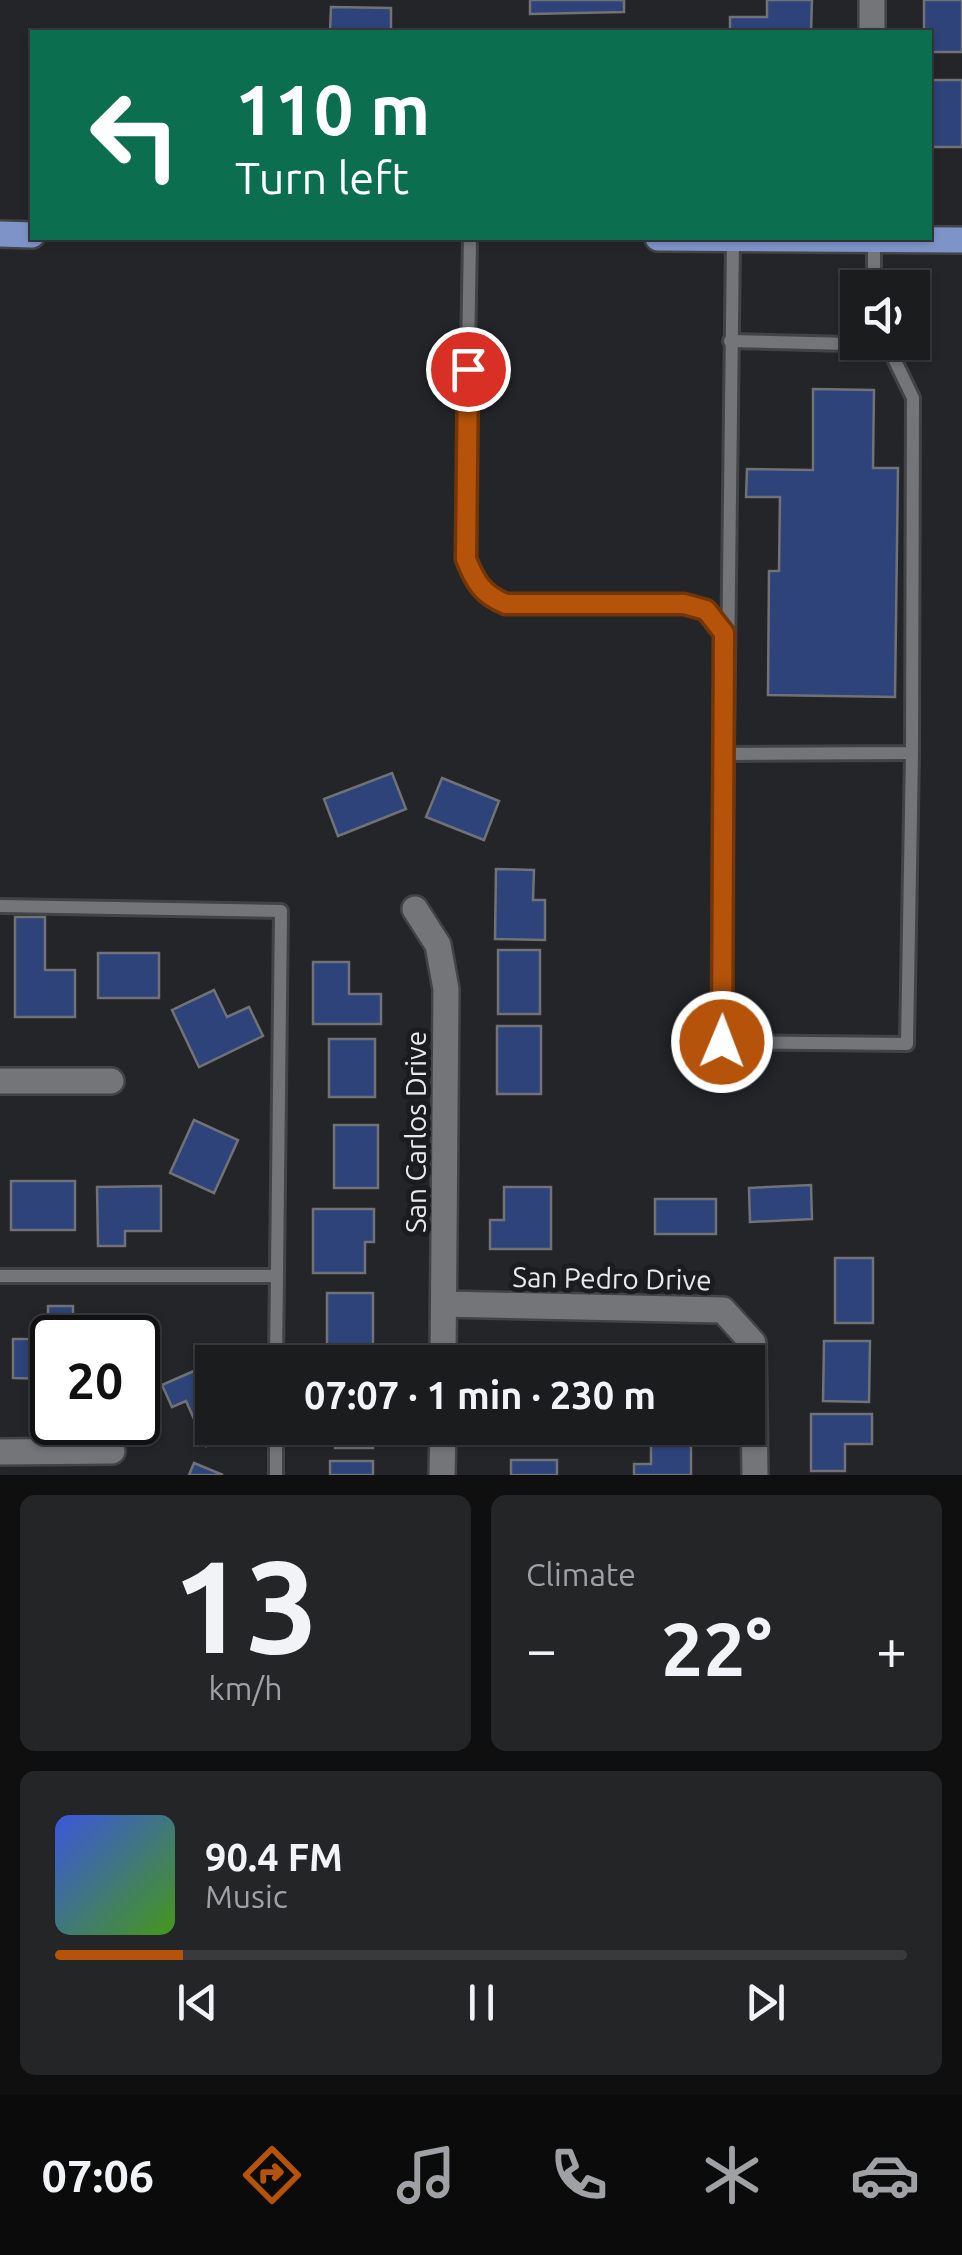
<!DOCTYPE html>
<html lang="en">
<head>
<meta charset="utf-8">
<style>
  body { margin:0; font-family:Ubuntu,sans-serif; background:#242527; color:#f1f3f6; height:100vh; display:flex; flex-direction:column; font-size:38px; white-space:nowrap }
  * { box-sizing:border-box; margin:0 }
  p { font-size:32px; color:#a0a1a4 }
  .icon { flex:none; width:55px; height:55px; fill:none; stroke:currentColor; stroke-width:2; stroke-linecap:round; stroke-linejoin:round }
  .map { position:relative; height:1475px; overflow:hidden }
  .panel { display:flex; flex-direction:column; gap:20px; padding:20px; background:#0f0f10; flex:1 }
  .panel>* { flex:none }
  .banner { position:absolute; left:30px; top:30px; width:902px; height:210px; border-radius:0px; box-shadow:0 2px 8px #0004,0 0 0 2px #393a3c; background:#0b6e4f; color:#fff; overflow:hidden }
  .buttons { position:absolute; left:840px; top:270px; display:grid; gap:20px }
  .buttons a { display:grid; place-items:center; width:90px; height:90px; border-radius:0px; background:#1b1c1e; box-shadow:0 2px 8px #0004,0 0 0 2px #393a3c; font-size:50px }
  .speed { position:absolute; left:30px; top:1315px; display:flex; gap:20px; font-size:50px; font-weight:700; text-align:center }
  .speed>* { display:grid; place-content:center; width:130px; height:130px; border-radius:50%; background:#1b1c1e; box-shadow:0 2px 8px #0004,0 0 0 2px #393a3c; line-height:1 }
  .speed .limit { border:5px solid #111; border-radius:15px; background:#fff; color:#111 }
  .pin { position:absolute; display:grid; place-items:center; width:85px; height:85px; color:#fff; margin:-42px; border:5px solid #fff; border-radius:50%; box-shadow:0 2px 10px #0007 }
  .me { position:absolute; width:110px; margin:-55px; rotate:1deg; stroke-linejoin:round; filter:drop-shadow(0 0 8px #0008) }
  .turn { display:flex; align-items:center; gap:35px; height:210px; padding:0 40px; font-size:45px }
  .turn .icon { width:130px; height:130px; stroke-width:2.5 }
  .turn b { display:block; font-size:70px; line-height:85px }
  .big { font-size:75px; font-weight:600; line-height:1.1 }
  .panel .card { flex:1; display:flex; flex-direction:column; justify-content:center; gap:15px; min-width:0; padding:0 35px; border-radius:15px; background:#242527 }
  .panel .dial { align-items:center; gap:0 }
  .dial b { font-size:130px; line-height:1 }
  .song { display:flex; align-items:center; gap:30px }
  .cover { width:120px; height:120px; border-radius:15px; background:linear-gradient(135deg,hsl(230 70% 55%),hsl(100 70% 35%)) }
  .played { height:10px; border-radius:5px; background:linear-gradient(90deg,#b45309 15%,#393a3c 15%) }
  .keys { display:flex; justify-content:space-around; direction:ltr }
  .heat { display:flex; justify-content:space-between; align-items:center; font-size:55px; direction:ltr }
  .panel .tiles { flex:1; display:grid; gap:20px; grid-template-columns:1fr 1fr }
  .card:last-child { grid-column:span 2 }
  .trip { position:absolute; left:195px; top:1345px; width:570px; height:100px; border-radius:0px; background:#1b1c1e; box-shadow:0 2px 8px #0004,0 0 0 2px #393a3c; font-weight:600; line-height:100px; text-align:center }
  .menu { display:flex; height:160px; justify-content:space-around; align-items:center; background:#0b0b0c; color:#a0a1a4 }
  .menu .icon { width:70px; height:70px }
  .menu .on { color:#b45309 }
  .menu b { font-size:45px; color:#f1f3f6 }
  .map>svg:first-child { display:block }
</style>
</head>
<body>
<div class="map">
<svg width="962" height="1475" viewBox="0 0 962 1475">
  <rect width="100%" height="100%" fill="#242528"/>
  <g fill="#2e437a" stroke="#707276" stroke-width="2.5">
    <path d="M 530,0 L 624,0 L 624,12 L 530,14 Z"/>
    <path d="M 767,0 L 812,0 L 811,32 L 730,32 L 730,17 L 767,17 Z"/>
    <path d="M 924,0 L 962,0 L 962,52 L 930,52 L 930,32 L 924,32 Z"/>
    <path d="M 331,7 L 391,8 L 391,32 L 330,32 Z"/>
    <rect x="930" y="80" width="32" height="67"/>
    <path d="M 813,389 L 874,390 L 873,468 L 898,468 L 895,697 L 768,695 L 769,571 L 779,571 L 780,497 L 746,497 L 747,469 L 813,470 Z"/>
    <path d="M 392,773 L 406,809 L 338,836 L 324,799 Z"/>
    <path d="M 442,778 L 499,801 L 484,840 L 426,817 Z"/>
    <path d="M 496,869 L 534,870 L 533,900 L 545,900 L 545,940 L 495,939 Z"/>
    <path d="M 15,917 L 45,917 L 45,970 L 75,970 L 75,1017 L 15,1017 Z"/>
    <rect x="498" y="950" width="42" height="64"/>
    <rect x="98" y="953" width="61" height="45"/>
    <path d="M 313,962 L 349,962 L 349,994 L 381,994 L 381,1024 L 313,1024 Z"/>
    <path d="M 214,990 L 227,1017 L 249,1007 L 263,1036 L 199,1067 L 172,1010 Z"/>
    <rect x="497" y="1026" width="44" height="68"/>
    <rect x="329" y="1039" width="46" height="58"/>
    <path d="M 194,1120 L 238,1140 L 214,1193 L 170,1173 Z"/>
    <rect x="334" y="1125" width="44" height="63"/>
    <rect x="11" y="1181" width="64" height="49"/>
    <path d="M 811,1185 L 812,1219 L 750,1222 L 749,1188 Z"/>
    <path d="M 161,1186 L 161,1231 L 125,1231 L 125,1246 L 98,1246 L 97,1187 Z"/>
    <path d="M 504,1187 L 551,1187 L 551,1249 L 490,1249 L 490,1220 L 504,1220 Z"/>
    <rect x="655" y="1199" width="61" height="35"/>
    <path d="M 313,1209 L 374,1209 L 374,1242 L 365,1242 L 365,1273 L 313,1273 Z"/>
    <rect x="835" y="1258" width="38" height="65"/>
    <rect x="327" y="1293" width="46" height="65"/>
    <path d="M 48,1306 L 73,1306 L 73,1338 L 52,1338 L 52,1379 L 13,1378 L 13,1339 L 48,1339 Z"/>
    <path d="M 95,1322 L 158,1322 L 158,1366 L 138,1366 L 138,1338 L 95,1338 Z"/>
    <path d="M 824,1341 L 870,1341 L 869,1402 L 823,1401 Z"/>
    <path d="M 212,1363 L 212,1428 L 247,1428 L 206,1446 L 186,1401 L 172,1407 L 162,1385 Z"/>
    <path d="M 811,1414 L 872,1414 L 872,1444 L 845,1444 L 845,1471 L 811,1471 Z"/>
    <rect x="335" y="1428" width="38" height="20"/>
    <rect x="499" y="1428" width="45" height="8"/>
    <path d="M 651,1439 L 691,1439 L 691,1475 L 634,1475 L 634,1464 L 651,1464 Z"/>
    <rect x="511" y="1460" width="46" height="15"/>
    <rect x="330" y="1461" width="43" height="14"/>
    <path d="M 194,1463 L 223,1475 L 189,1475 Z"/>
  </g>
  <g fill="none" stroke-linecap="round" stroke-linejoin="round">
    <defs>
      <g id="lane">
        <path d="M 470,238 L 465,524 C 467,560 469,590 506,604 L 697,607 L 714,616 L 725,635"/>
        <path d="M 733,238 L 727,754 L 912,753 L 913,398 L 886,342"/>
        <path d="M 874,240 L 874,288"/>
        <path d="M 730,341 L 887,345"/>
        <path d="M 727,754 L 723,1042 L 907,1044 L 912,753"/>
        <path d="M 0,906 L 281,911 L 276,1362"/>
        <path d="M 0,1276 L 275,1276"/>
        <path d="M 276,1428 L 276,1475"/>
      </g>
      <g id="street">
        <path d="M 872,0 L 872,32"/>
        <path d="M 415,909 L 438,945 L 446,989 L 443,1362"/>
        <path d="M 0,1081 L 111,1081"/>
        <path d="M 444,1304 L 723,1310 L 753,1343 L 755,1475"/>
        <path d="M 0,1452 L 112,1451"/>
        <path d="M 442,1475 L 443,1428"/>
      </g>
      <g id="primary">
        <path d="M 0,234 L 32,235"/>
        <path d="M 658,238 L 962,240"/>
      </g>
    </defs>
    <use href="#lane" stroke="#424345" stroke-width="18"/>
    <use href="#street" stroke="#424345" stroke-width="30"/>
    <use href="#primary" stroke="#424345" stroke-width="30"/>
    <use href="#lane" stroke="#737579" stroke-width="12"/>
    <use href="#street" stroke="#737579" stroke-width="25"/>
    <use href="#primary" stroke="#7e94c9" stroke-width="25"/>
  </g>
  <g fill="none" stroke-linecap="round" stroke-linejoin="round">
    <defs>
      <path id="route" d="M 468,369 L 466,559 C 475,582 483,595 506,604 L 684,604 L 706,610 L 724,633 L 722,1042"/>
    </defs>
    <use href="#route" stroke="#753606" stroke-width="25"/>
    <use href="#route" stroke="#b45309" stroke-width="18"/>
  </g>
  <g text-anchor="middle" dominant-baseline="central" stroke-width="10" stroke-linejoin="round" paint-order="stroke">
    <g font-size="28" fill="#e8e9eb" stroke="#1a1c1f">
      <text transform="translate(415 1132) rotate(-90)">San Carlos Drive</text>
      <text transform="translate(612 1278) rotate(1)">San Pedro Drive</text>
    </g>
  </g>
</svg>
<div class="buttons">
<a><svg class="icon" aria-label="sound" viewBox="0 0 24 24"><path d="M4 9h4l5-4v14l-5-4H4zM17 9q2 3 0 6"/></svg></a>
</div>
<div class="speed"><div class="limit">20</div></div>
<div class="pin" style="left:468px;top:369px;background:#d93025"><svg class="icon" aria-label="arrive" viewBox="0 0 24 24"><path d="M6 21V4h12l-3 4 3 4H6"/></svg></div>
<svg class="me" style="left:722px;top:1042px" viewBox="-20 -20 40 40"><circle r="17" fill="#b45309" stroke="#fff" stroke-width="3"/><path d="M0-11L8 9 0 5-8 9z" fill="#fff"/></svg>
<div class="trip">07:07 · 1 min · 230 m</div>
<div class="banner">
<div class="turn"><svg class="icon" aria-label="left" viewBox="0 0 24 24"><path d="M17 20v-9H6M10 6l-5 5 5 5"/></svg><div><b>110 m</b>Turn left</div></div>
</div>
</div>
<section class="panel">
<div class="tiles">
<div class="card dial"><b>13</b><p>km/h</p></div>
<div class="card"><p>Climate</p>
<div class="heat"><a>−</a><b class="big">22°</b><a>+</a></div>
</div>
<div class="card">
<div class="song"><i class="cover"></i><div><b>90.4 FM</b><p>Music</p></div></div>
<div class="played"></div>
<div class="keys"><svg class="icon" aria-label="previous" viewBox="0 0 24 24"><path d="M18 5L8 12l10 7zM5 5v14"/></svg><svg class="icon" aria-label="pause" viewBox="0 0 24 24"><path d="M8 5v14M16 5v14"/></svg><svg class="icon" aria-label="next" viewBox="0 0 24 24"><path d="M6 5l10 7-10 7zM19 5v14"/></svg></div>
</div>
</div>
</section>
<nav class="menu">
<b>07:06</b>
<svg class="icon on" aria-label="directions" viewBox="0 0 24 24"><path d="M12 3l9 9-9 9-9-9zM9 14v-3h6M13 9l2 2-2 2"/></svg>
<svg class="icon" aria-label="music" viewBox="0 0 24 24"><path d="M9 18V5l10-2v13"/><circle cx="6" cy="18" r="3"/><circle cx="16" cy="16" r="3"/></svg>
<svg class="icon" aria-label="phone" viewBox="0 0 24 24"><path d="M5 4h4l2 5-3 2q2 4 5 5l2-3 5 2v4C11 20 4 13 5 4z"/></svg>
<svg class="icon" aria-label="climate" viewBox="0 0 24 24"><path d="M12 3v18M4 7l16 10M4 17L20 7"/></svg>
<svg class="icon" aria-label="car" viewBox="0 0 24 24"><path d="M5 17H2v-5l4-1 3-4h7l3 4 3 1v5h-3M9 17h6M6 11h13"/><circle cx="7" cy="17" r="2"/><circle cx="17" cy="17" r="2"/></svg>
</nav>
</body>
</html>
